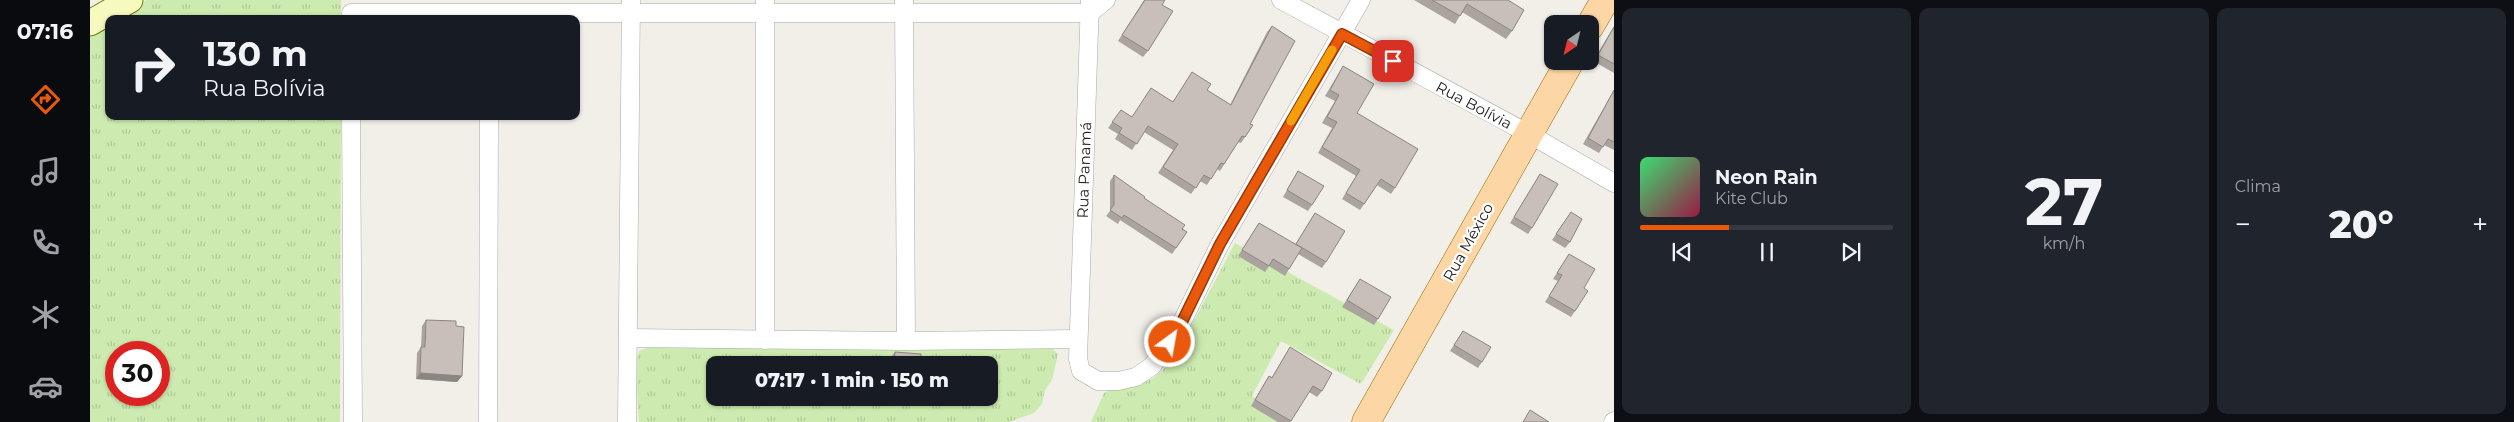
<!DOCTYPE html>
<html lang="pt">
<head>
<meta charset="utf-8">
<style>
  body { margin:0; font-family:Montserrat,sans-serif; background:#20242c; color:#f1f3f6; height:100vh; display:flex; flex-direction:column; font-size:19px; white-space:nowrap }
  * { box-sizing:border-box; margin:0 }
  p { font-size:16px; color:#9ea1a6 }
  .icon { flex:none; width:28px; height:28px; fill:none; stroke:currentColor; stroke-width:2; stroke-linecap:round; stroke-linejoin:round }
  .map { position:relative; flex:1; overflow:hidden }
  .details { display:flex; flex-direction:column; gap:8px; padding:8px; background:#0d0f14; width:900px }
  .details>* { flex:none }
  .banner { position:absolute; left:15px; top:15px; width:475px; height:105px; border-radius:10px; box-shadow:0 1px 4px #0004; background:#171b24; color:#f1f3f6; overflow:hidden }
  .needle { width:32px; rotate:215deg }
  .fabs { position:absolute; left:1454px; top:15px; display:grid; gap:10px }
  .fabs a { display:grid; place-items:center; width:55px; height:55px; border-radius:10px; background:#171b24; box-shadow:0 1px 4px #0004; font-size:25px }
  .speed { position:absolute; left:15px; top:341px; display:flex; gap:10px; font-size:25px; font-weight:700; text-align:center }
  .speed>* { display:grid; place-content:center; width:65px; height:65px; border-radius:50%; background:#171b24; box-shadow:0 1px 4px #0004; line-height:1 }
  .speed .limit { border:8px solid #d22; background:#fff; color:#111 }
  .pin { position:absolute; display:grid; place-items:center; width:42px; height:42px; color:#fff; margin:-21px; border-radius:10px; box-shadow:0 2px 8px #0006 }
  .me { position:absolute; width:55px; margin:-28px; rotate:32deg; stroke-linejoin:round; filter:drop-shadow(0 0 4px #0008) }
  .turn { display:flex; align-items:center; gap:18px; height:105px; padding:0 15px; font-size:22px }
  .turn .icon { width:65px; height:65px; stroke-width:2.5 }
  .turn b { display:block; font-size:35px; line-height:42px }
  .big { font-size:38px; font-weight:800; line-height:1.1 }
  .details .card { flex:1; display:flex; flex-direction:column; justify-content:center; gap:8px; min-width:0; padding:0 18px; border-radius:10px; background:#20242c }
  .details .dial { align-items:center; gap:0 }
  .dial b { font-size:65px; line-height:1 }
  .song { display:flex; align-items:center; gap:15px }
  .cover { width:60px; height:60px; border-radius:8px; background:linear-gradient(135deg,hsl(140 70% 55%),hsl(340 70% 35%)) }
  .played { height:5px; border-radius:2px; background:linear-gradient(90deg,#ea580c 35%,#363941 35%) }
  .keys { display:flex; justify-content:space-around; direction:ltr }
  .heat { display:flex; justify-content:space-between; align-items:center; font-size:28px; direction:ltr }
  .details .tiles { flex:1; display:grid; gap:8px; grid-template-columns:repeat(3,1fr) }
  .trip { position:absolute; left:616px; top:356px; width:292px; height:50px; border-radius:10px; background:#171b24; box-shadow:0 1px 4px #0004; font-weight:800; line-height:50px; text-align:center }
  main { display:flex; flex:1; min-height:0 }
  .tab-bar { display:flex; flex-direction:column; width:90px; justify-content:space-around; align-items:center; background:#090b0e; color:#9ea1a6 }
  .tab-bar .icon { width:35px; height:35px }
  .tab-bar .on { color:#ea580c }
  .tab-bar b { font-size:22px; color:#f1f3f6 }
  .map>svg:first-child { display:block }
</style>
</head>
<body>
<main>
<nav class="tab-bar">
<b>07:16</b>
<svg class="icon on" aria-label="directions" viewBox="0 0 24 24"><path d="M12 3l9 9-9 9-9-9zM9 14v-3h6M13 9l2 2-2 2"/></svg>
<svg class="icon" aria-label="music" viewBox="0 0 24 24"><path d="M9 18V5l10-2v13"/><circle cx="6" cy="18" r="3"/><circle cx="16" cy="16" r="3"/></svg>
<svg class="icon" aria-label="phone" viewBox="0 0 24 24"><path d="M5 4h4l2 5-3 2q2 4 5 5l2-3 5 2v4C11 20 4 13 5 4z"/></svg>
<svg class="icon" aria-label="climate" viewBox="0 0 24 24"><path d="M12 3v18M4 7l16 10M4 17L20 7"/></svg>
<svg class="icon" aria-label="car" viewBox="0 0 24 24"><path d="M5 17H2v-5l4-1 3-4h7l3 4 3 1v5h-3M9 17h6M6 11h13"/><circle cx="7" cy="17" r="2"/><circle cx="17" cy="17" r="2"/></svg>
</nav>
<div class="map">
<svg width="1524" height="422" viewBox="0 0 1524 422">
  <defs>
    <pattern id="grass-tufts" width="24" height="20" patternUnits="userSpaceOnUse" patternTransform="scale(1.25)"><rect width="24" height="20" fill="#cdebb0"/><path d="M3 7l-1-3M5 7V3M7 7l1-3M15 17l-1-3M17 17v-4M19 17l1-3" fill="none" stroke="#b0c997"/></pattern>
  </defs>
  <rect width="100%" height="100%" fill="#f2efe9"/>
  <g fill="url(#grass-tufts)" fill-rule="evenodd">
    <path d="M 57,0 L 251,0 L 251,19 L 25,19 Z"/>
    <path d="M 19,22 L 19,116 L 251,116 L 250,422 L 0,422 L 0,33 ZM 26,352 L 69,352 L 69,395 L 26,395 Z"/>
    <path d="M 1145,243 L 1304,330 L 1271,384 L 1191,341 L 1162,396 L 1202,422 L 1001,422 L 1014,393 L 1025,387 L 1062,379 L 1076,367 L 1090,347 Z"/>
    <path d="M 959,345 L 968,354 L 962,380 L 955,390 L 952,404 L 944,413 L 919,422 L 549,422 L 545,364 L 549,351 L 561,346 ZM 625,365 L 900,365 L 900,398 L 625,398 Z"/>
  </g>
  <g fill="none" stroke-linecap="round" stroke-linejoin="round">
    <defs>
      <g id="street">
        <path d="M 814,0 L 816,341"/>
        <path d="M 1000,0 L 988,359 L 991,371 L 1008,381 L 1028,381 L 1046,377 L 1062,366 L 1088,330 L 1130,244 L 1271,0"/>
        <path d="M 1191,0 L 1439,134 L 1524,183"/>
        <path d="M 261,13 L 1000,13 L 1016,0"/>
        <path d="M 261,116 L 263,422"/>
        <path d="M 539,338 L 816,341 L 987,339"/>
        <path d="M 675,340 L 675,0"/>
        <path d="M 398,422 L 399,116"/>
        <path d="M 537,422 L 541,0"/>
        <path d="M 1523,422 L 1524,421"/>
      </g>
      <path id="secondary" d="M 0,23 L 40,0"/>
      <g id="primary">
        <path d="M 1500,26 L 1515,0"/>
        <path d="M 1276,422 L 1480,61"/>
      </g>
    </defs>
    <use href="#street" stroke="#a9a9a9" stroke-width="19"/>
    <use href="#secondary" stroke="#707d05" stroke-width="27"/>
    <use href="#primary" stroke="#a06b00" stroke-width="29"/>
    <use href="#street" stroke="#fff" stroke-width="18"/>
    <use href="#secondary" stroke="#f7fabf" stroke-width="25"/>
    <use href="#primary" stroke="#fcd6a4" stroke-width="28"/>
  </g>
  <g fill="#aba49e">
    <path d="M 1054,0 L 1072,5 L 1058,51 L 1053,57 L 1028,41 Z"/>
    <path d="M 1324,0 L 1418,0 L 1422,31 L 1416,39 L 1372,12 L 1365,24 Z"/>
    <path d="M 1182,26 L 1160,124 L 1155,137 L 1151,143 L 1148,142 L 1130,171 L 1127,169 L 1117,185 L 1110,181 L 1101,194 L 1068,173 L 1083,150 L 1054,132 L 1042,150 L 1025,139 L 1028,134 L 1018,128 L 1031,110 L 1042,117 L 1083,102 L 1102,72 L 1117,90 L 1140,105 L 1177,32 Z"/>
    <path d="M 1524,26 L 1524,73 L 1503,61 Z"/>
    <path d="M 1253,66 L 1267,113 L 1305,188 L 1301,194 L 1287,185 L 1270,210 L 1252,199 L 1266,176 L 1228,153 L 1242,128 L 1232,123 L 1245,101 L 1235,96 Z"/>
    <path d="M 1524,90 L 1524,150 L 1514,145 L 1509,153 L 1493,144 Z"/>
    <path d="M 1208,171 L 1222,205 L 1218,211 L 1193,197 Z"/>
    <path d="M 1450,174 L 1442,228 L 1438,234 L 1420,223 Z"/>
    <path d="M 1024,175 L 1097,232 L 1082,254 L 1030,220 L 1028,224 L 1016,216 L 1020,211 L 1020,181 Z"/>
    <path d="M 1481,212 L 1480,242 L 1475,248 L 1462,240 Z"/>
    <path d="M 1225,213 L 1236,262 L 1232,268 L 1208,254 L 1195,276 L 1179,266 L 1175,272 L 1148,256 L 1169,223 L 1205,245 Z"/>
    <path d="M 1479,254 L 1494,288 L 1485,311 L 1481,317 L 1455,302 L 1468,281 L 1463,279 Z"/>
    <path d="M 1270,279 L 1288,319 L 1284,325 L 1252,307 Z"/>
    <path d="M 336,320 L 366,326 L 372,376 L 367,382 L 326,379 L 327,353 L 331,347 L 332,326 Z"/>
    <path d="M 1373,331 L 1392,362 L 1388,368 L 1360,351 Z"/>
    <path d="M 1200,347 L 1232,391 L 1227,397 L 1219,392 L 1200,422 L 1188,422 L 1161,406 L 1175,382 L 1179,376 L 1182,377 Z"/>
    <path d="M 805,352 L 831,365 L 800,365 L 800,358 Z"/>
  </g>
  <path fill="#8b8681" d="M 330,373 L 372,376 L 367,382 L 326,379 Z"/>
  <g fill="#c7bfb8" stroke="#8b8681">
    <path d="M 1055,0 L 1075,0 L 1072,5 L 1083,11 L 1058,51 L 1032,35 Z"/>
    <path d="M 1342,0 L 1418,0 L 1434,10 L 1422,31 L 1377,4 L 1370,16 Z"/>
    <path d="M 1182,26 L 1205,41 L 1160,124 L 1163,125 L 1155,137 L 1152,136 L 1134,164 L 1131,163 L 1121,179 L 1114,175 L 1106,188 L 1073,167 L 1088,144 L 1058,126 L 1047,144 L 1029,133 L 1032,128 L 1022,122 L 1031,110 L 1042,117 L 1061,88 L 1083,102 L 1102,72 L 1121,84 L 1117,90 L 1141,105 Z"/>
    <path d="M 1524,27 L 1524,64 L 1508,55 Z"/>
    <path d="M 1253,66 L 1284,84 L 1267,113 L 1328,149 L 1305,188 L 1291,179 L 1274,204 L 1256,193 L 1270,170 L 1232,147 L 1247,122 L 1237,117 L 1249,95 L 1240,90 Z"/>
    <path d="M 1524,90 L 1524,142 L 1518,139 L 1513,147 L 1498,138 Z"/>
    <path d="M 1208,171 L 1234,186 L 1222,205 L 1197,190 Z"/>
    <path d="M 1450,174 L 1468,184 L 1442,228 L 1424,217 Z"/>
    <path d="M 1024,175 L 1055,197 L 1054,198 L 1095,225 L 1092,229 L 1097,232 L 1086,248 L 1034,215 L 1032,218 L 1020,210 L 1024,205 Z"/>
    <path d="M 1481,212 L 1492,219 L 1480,242 L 1466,234 Z"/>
    <path d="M 1225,213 L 1255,231 L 1236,262 L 1206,244 Z"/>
    <path d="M 1169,223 L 1212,248 L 1199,269 L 1183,259 L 1179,266 L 1152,250 Z"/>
    <path d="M 1479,254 L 1505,269 L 1494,288 L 1498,291 L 1485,311 L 1459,296 L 1472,275 L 1467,273 Z"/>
    <path d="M 1270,279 L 1301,297 L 1288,319 L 1257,300 Z"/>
    <path d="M 336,320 L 366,321 L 366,326 L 374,327 L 372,376 L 330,373 L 331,347 L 335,347 Z"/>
    <path d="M 1373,331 L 1401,347 L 1392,362 L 1364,345 Z"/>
    <path d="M 1200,347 L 1242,373 L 1232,391 L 1223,386 L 1201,421 L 1165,400 L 1179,376 L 1182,378 Z"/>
    <path d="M 805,352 L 831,354 L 831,365 L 804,365 Z"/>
    <path d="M 1440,410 L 1459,422 L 1433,422 Z"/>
  </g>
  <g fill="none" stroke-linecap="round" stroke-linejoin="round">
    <defs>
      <path id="route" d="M 1080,342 L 1088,330 L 1130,244 L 1252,34 L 1303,61"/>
    </defs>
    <use href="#route" stroke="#983908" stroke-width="12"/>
    <use href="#route" stroke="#ea580c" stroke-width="9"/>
    <path stroke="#f59e0b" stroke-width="9" d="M 1201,121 L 1242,50"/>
  </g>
  <g text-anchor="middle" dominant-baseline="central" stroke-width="4.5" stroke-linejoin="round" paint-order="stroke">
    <g font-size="15" fill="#222" stroke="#fff">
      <text transform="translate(1384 105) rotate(28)">Rua Bolívia</text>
      <text transform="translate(994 170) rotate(-88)">Rua Panamá</text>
      <text transform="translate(1378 242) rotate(-61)">Rua México</text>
    </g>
  </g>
</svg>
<div class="fabs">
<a><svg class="needle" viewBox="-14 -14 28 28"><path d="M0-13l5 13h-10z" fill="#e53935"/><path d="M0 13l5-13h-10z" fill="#9ea1a6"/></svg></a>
</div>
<div class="speed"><div class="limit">30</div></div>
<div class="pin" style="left:1303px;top:61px;background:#d93025"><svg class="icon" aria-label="arrive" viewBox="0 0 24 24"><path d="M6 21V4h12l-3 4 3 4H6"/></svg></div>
<svg class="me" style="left:1080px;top:342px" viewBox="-20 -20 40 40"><circle r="17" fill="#ea580c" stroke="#fff" stroke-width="3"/><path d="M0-11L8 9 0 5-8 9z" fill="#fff"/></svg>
<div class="trip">07:17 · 1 min · 150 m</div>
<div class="banner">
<div class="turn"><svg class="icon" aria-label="right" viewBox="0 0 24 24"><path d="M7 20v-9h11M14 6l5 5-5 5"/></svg><div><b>130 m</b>Rua Bolívia</div></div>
</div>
</div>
<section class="details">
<div class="tiles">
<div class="card">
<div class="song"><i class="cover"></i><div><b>Neon Rain</b><p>Kite Club</p></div></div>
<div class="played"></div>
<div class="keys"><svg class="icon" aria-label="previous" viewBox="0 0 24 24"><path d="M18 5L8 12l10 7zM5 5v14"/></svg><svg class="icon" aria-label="pause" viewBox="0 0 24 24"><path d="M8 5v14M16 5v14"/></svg><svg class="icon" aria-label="next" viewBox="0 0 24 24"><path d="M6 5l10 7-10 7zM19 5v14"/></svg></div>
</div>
<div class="card dial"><b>27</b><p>km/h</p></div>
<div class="card"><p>Clima</p>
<div class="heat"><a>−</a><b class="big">20°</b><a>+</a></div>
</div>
</div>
</section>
</main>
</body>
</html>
